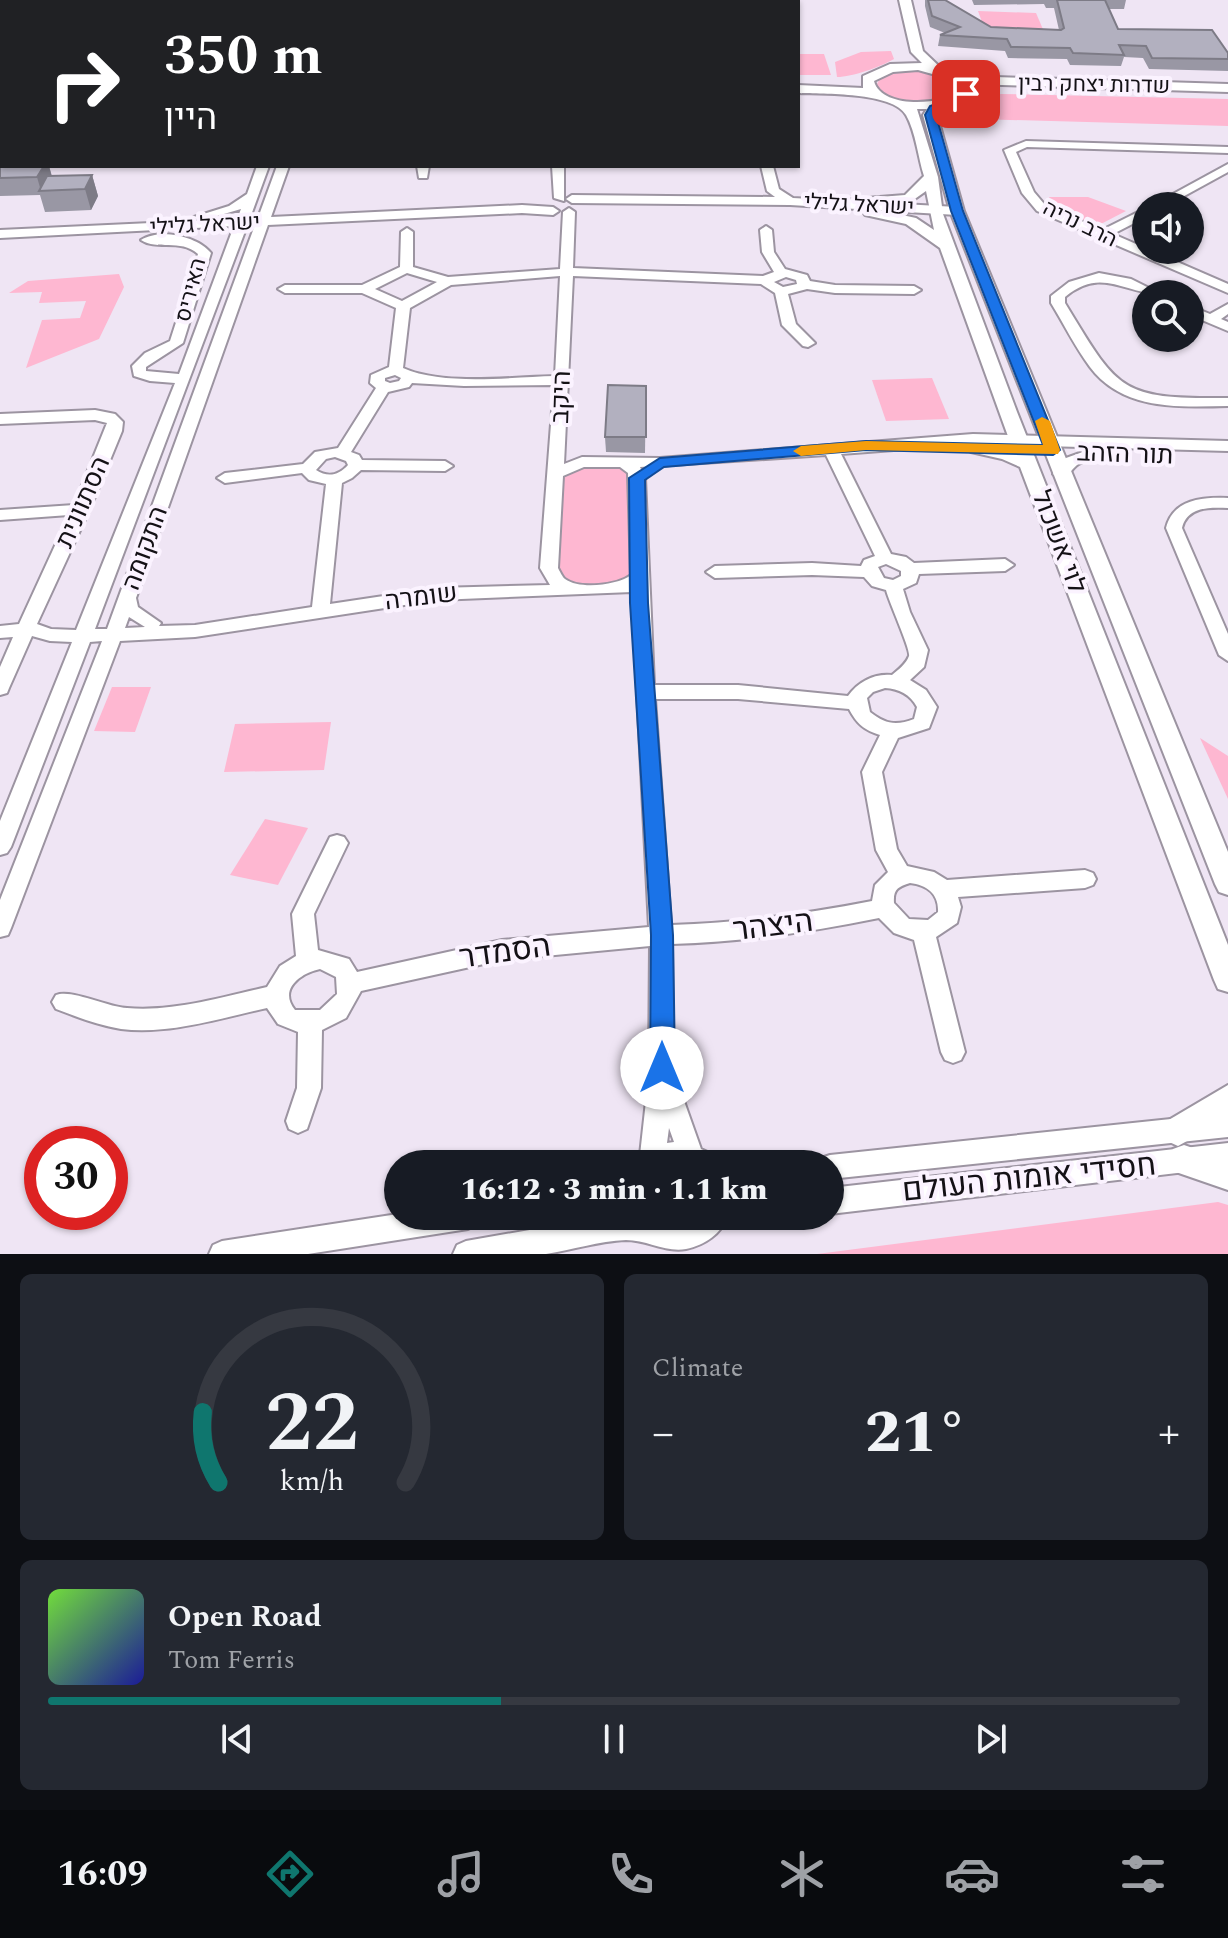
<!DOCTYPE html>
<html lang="en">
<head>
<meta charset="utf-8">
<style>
  body { margin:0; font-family:Spectral,Heebo,serif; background:#242831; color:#f1f3f6; height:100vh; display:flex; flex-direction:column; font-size:30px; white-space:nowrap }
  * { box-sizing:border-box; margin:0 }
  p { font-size:26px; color:#9ea1a6 }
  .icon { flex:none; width:44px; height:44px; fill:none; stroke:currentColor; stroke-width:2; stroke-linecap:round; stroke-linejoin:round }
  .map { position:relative; height:1254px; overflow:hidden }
  .panel { display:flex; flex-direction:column; gap:20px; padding:20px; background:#0d0f14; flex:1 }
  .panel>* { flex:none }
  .hud { position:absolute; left:0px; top:0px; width:800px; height:168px; box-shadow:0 2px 6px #0004; background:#202124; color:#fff; overflow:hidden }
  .tools { position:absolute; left:1132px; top:192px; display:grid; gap:16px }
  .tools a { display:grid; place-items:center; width:72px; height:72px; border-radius:50%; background:#171b24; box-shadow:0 2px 6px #0004; font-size:40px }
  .speed { position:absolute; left:24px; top:1126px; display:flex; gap:16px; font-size:40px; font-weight:700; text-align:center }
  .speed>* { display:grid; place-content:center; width:104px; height:104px; border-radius:50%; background:#171b24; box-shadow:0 2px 6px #0004; line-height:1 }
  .speed .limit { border:12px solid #d22; background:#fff; color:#111 }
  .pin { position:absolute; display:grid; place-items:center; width:68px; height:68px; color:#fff; margin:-34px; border-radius:16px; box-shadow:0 4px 12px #0006 }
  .me { position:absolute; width:88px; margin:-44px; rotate:0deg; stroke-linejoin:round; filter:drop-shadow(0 0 6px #0008) }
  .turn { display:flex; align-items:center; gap:28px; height:168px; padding:0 32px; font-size:36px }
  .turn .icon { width:104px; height:104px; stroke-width:2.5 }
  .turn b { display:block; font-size:56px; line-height:68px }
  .big { font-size:60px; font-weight:800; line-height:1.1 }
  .panel .card { flex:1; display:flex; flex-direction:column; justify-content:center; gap:12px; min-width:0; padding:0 28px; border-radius:12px; background:#242831 }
  .panel .dial { align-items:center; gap:0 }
  .dial svg { height:208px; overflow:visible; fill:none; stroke:#363941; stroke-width:7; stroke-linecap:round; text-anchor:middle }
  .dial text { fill:#f1f3f6; stroke:none }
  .song { display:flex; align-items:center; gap:24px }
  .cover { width:96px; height:96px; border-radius:12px; background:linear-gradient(135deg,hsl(100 70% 55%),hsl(240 70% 35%)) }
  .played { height:8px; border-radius:4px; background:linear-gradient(90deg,#0f766e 40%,#363941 40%) }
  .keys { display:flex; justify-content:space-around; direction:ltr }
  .heat { display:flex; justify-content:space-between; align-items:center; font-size:44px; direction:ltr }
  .panel .tiles { flex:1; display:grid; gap:20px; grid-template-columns:1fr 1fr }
  .card:last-child { grid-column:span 2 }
  .trip { position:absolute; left:384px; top:1150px; width:460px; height:80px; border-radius:40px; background:#171b24; box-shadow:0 2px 6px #0004; font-weight:800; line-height:80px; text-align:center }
  .dock { display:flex; height:128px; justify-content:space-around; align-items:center; background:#090b0e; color:#9ea1a6 }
  .dock .icon { width:56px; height:56px }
  .dock .current { color:#0f766e }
  .dock b { font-size:36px; color:#f1f3f6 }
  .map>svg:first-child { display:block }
</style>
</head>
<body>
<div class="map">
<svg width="1228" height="1254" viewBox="0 0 1228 1254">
  <rect width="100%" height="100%" fill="#efe5f4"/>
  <g fill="#feb7d1">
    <path d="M 978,11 L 1036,13 L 1045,34 L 986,33 Z"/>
    <path d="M 891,51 L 894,59 C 880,67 852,77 837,77 L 835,62 L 861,52 Z"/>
    <path d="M 798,54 L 824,54 L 831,75 L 798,75 Z"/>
    <path d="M 914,70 L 950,78 L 957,88 C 944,112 891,104 876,86 L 881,76 Z"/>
    <path d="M 1001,94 L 1228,99 L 1228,126 L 942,118 L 941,114 C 963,108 979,96 1001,94 Z"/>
    <path d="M 1049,197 L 1088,197 L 1126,211 L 1097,226 L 1057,210 Z"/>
    <path d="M 119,274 L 124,287 L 99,339 L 26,368 L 42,320 L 80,318 L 86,301 L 39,303 L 42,292 L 9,293 L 28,281 Z"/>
    <path d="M 932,378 L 949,419 L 886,421 L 872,380 Z"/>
    <path d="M 582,463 L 631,467 L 639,578 L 625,588 L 558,583 L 555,474 Z"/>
    <path d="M 112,687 L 151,687 L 135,732 L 94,731 Z"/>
    <path d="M 331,722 L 324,770 L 224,772 L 235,724 Z"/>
    <path d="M 1200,738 L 1228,756 L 1228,799 Z"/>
    <path d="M 265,819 L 308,828 L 278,885 L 230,875 Z"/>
    <path d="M 1218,1202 L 1228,1205 L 1228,1254 L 817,1254 Z"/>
  </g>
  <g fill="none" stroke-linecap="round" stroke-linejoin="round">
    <defs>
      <g id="minor">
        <path d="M 99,0 L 109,0 L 98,2 Z"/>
        <path d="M 271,0 L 281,0 L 270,2 Z"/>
        <path d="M 326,0 L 336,0 L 325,2 Z"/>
        <path d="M 342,0 L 352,0 L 341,2 Z"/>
        <path d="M 445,0 L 459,0 L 461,2 L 447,2 Z"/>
        <path d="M 536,0 L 549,0 L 551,2 L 538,2 Z"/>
        <path d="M 690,0 L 703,0 L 688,2 Z"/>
        <path d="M 707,0 L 756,0 L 754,2 Z"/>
        <rect x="0" y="4" width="2" height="6"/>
        <path d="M 1026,141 L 1228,147 L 1228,153 L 1027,147 L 1016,152 L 1034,192 L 1045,205 L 1102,230 L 1146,208 L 1146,217 L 1113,234 L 1228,284 L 1228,293 L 1037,211 L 1022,193 L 1004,150 Z"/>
        <rect x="0" y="156" width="2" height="6"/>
        <path d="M 1228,164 L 1228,172 L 1166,206 L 1151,206 Z"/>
        <path d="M 257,166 L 269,166 L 250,218 L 258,218 L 277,166 L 289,166 L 271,217 L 522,205 L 553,207 L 559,211 L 553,215 L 522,213 L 268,225 L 136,598 L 138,607 L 161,623 L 159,626 L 195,625 L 312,607 L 326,484 L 309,480 L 302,473 L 225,483 L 217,478 L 225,473 L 303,464 L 315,452 L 338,448 L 376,388 L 370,383 L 371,375 L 389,367 L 396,308 L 362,293 L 285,293 L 278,289 L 285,285 L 362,285 L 400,267 L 401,232 L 407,228 L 413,232 L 413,267 L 448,277 L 560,269 L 563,212 L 569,208 L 575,212 L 573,268 L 763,276 L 774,272 L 762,252 L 760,230 L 766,226 L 772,230 L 774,252 L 785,269 L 807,275 L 810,281 L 835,285 L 914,286 L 921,290 L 914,294 L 835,293 L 807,289 L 788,294 L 796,324 L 815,343 L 808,347 L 803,346 L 782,325 L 775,293 L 761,284 L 573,276 L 564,464 L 582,457 L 660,458 L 973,434 L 1228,441 L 1228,451 L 973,444 L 841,454 L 891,554 L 906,557 L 914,563 L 1005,559 L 1014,565 L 1005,571 L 919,574 L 916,583 L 903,589 L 910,612 L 928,650 L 924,667 L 910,680 L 926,690 L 937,707 L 929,728 L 898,738 L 882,772 L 897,849 L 907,866 L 934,872 L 947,880 L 1085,870 L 1093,873 L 1096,879 L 1093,885 L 1085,888 L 958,897 L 961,907 L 957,923 L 936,937 L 965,1052 L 961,1060 L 953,1063 L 945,1060 L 941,1052 L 914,940 L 894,933 L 879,918 C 810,932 743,942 672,944 L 673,1078 L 679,1087 L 701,1149 L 714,1155 L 718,1164 L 635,1164 L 640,1155 L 649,1074 L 650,946 L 502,960 L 361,991 L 346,1018 L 322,1030 L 321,1088 L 307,1129 L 298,1133 L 289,1129 L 286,1121 L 297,1088 L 298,1032 L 278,1024 L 267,1008 C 221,1018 169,1035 121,1029 C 98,1025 77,1017 56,1009 L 52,1002 L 56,995 C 72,989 107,1007 127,1008 C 174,1012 222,997 267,987 L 280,966 L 296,956 L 292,914 L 330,837 L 337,835 L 344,837 L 348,843 L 314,914 L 318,950 L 349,959 L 357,972 L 502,940 L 649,927 L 632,592 L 437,600 L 195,637 L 120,641 L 11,928 L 8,935 L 0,937 L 0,900 L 102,641 L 90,642 L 11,847 L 7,853 L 0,855 L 0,821 L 72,642 L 50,641 L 32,636 L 9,688 L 7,693 L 0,695 L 0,667 L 13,637 L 0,638 L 0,626 L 19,624 L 69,515 L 0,520 L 0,510 L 74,505 L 107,423 L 95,420 L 0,424 L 0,414 L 95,410 L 115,414 L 123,422 L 122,431 L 90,509 L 37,624 L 51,629 L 76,630 L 175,383 L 150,381 L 134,376 L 132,366 L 145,353 L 170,341 L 198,254 C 180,238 157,251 141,240 C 160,228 197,236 211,253 L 183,343 L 146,367 L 146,371 L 179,374 L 234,226 L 0,238 L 0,230 L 237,219 L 241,209 L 200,221 L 194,217 L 229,206 L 247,194 ZM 255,225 L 107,629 L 95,629 L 247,226 ZM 407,273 L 437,282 L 402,301 L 375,289 ZM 560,276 L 555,376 C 511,377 443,386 403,368 L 410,308 L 451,285 ZM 786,277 L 796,280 L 797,284 L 783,287 L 774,282 ZM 395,375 L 401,378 L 399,381 L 390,383 L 385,381 L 385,378 ZM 412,383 L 464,386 L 554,385 L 540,568 L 550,585 L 437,588 L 330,604 L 342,483 L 352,478 L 361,470 L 445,471 L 453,466 L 445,461 L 362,460 L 359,455 L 351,452 L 388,392 L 409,387 ZM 826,455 L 875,556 L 864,560 L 861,566 L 812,563 L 715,566 L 706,572 L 715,578 L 812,575 L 864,577 L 872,586 L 886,590 C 889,602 911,650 909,656 C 906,664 898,670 892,675 C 874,673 858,682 848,696 L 738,685 L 654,685 L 645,478 L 640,467 ZM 335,457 L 346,461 L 348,465 C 339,475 328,478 316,470 L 326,459 ZM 584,467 L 620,467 L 628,473 L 631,575 C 618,585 580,590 565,579 C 563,578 559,570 558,568 L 563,476 ZM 886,564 L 901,571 L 901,576 L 893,580 L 884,578 L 878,567 ZM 129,617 L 145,627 L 125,628 ZM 885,688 C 899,689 910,694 917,707 L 914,719 C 896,726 885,724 870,712 L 867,698 L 873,692 ZM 655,699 L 738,699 L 849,709 C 857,724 864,730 880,735 L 862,772 L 876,850 L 888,872 L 875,885 L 872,901 C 805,914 740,923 671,925 ZM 910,883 C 927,885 939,894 938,912 L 928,920 L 909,919 L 894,903 C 893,889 898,887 910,883 ZM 320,969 L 336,977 L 337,994 L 320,1010 L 295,1010 C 278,989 301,973 320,969 ZM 669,1128 L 674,1142 L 667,1143 Z"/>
        <path d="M 417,166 L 429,166 L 427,178 L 419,178 Z"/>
        <path d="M 552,166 L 564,166 L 564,201 L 554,198 Z"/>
        <path d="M 761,166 L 773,166 L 779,189 L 793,198 L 957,207 L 963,211 L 957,215 L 790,205 L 572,203 L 566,199 L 572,195 L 775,197 L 767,191 Z"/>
        <path d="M 1099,273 L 1131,279 L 1161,294 C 1125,294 1101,266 1065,297 L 1065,303 C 1119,392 1120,399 1228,398 L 1228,406 C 1179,407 1123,411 1090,367 C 1075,347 1064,324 1051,303 L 1051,296 L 1069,282 Z"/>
        <path d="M 1228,304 L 1228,314 L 1221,319 L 1228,322 L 1228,331 L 1190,315 L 1190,306 L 1210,314 Z"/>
        <path d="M 1094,448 L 1100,450 L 1102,453 C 1095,459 1084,460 1077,465 C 1070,471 1069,476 1061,479 L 1053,474 L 1066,458 Z"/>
        <path d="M 1228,498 L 1228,508 C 1209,507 1187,507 1182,528 L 1228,634 L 1228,661 L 1219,655 L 1166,528 C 1173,499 1203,497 1228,498 Z"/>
        <path d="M 1228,1113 L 1228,1137 L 830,1179 L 830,1164 L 819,1164 L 821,1158 L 830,1155 Z"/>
        <path d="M 1228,1143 L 1228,1167 L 830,1214 L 830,1188 Z"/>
        <path d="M 398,1214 L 398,1216 L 481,1216 L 477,1225 L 468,1229 L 308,1254 L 209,1254 L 213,1245 L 222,1241 Z"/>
        <path d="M 610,1216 L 658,1216 L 667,1222 L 681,1224 L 697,1216 L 728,1216 C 721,1234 705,1245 686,1249 C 667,1253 647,1240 626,1240 C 599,1241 572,1250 546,1254 C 516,1254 483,1254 453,1254 L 457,1245 L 466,1241 Z"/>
      </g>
      <g id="major">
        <path d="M 899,0 L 911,0 L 923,51 L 942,69 L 964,76 L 1228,84 L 1228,92 L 970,84 L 974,90 L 964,101 L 937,115 L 964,211 L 1228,852 L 1228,895 L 1219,892 L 1215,884 L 950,211 L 923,115 L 927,109 L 917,109 L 938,177 L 943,214 L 1017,412 L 1228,945 L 1228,992 L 1218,989 L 1214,980 L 1020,467 L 1002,459 L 971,452 L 969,448 L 978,442 L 1013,450 L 940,248 L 906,224 L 865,215 L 863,212 L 870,208 L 916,218 L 934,230 L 926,191 L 909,203 L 841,208 L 834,204 L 841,200 L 905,195 L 924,176 C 918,158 916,132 906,115 C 893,92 823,94 798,93 L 798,85 L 863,88 L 863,76 L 890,64 L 922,63 L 911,52 ZM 918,70 L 954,80 L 961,90 C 943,106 881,109 874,81 L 893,72 Z"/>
        <rect x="0" y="96" width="2" height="8"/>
        <path d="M 1228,1085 L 1228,1118 L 1178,1146 L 1167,1141 L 1163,1131 L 1167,1121 Z"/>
        <path d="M 1184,1145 L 1228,1160 L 1228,1190 L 1173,1171 L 1168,1160 L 1173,1149 Z"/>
      </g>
    </defs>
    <use href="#minor" stroke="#9c94a1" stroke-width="4"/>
    <use href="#major" stroke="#9c94a1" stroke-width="4"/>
    <use href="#minor" fill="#fff" fill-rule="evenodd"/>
    <use href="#major" fill="#fff" fill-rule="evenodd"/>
  </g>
  <g fill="#9997a4">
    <path d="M 925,0 L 945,0 L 991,27 L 1059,30 L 1054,8 L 1046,8 L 1044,4 L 974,5 L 972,0 L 1126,0 L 1124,9 L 1109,9 L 1118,29 L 1228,53 L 1228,71 L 1149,69 L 1143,58 L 1124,57 L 1121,66 L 1070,65 L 1067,59 L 1008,58 L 1005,51 L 938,46 L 940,35 L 945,33 L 930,27 L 925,6 Z"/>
    <path d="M 0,161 L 2,166 L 49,166 L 52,176 L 92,175 L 98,196 L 91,210 L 45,212 L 40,195 L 0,196 Z"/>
    <path d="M 646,386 L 645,453 L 606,452 L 605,437 Z"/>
  </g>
  <g fill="#7d7b86">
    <path d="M 44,166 L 49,166 L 52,178 L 41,191 L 37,177 Z"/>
    <path d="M 92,175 L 98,196 L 91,210 L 85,189 Z"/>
  </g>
  <g fill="#b2b0bf" stroke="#7d7b86" stroke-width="2">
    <path d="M 928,0 L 945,0 L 991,27 L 1061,30 L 1064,28 L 1057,0 L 1105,0 L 1118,29 L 1212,30 L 1228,53 L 1228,59 L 1152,58 L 1146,46 L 1119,45 L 1124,55 L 1073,53 L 1070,48 L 1011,47 L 1007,39 L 940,35 L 960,27 L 932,16 Z"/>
    <path d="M 0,161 L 2,161 L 2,166 L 44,166 L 37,177 L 0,178 Z"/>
    <path d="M 92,175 L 85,189 L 39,191 L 47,176 Z"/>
    <path d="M 608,385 L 646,386 L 646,437 L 605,437 Z"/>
  </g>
  <path fill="#1a73e8" stroke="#114b97" stroke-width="2" d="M 962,91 L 971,94 L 961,103 L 938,111 L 936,115 L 963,211 L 1060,450 L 1053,455 L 866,450 L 664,467 L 645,480 L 648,603 L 673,935 L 675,1068 L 671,1076 L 662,1080 L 654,1076 L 650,1068 L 651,935 L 630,603 L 629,478 L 660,458 L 866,441 L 1043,445 L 951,211 L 925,115 L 930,106 L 953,98 Z"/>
  <path fill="#f59e0b" d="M 1042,417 L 1050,421 L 1060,450 L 1058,454 L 866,450 L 801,456 L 793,451 L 801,446 L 866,441 L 1043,445 L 1035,421 Z"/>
  <g text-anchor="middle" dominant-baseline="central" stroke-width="8" stroke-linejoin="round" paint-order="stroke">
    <g font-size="22" fill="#141116" stroke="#fbf3ff">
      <text transform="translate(1094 85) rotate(1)">שדרות יצחק רבין</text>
      <text transform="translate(859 205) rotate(3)">ישראל גלילי</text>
      <text transform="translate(1080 224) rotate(26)">הרב נריה</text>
      <text transform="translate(205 225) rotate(-3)">ישראל גלילי</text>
      <text transform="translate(191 290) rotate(-75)">האיריס</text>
    </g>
    <g font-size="26" fill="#141116" stroke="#fbf3ff">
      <text transform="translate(561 397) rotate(-88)">היקב</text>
      <text transform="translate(1125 454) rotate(2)">תור הזהב</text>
      <text transform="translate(83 502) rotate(-66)">הסתוונית</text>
      <text transform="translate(1059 542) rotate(69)">לוי אשכול</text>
      <text transform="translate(145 548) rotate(-70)">התקומה</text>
      <text transform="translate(421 597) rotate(-7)">שומרה</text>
    </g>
    <g font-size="32" fill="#141116" stroke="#fbf3ff">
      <text transform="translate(773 926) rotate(-7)">היצהר</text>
      <text transform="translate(505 952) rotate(-8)">הסמדר</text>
      <text transform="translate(1029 1178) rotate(-6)">חסידי אומות העולם</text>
    </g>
  </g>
</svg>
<div class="tools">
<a><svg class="icon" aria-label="sound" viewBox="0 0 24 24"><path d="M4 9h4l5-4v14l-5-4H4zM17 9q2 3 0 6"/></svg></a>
<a><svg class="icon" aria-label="search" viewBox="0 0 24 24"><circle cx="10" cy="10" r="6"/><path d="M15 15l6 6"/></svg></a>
</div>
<div class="speed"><div class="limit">30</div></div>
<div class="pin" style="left:966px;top:94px;background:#d93025"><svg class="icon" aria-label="arrive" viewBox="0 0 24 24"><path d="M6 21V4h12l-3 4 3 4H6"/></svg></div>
<svg class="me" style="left:662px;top:1068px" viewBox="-20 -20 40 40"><circle r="19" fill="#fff"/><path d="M0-13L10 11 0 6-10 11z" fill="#1a73e8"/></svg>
<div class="trip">16:12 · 3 min · 1.1 km</div>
<div class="hud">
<div class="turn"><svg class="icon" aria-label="right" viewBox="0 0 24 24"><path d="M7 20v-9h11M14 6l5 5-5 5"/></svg><div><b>350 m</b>היין</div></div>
</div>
</div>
<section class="panel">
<div class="tiles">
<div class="card dial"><svg viewBox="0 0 100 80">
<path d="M14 69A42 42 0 1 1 86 69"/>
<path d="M14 69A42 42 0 0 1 8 42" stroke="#0f766e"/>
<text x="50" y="56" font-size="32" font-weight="700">22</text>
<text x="50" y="72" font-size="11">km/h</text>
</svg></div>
<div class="card"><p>Climate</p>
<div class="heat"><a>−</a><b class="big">21°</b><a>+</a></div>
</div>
<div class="card">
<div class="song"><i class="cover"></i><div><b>Open Road</b><p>Tom Ferris</p></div></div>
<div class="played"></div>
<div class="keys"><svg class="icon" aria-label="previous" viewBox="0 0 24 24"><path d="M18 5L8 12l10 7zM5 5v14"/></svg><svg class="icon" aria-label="pause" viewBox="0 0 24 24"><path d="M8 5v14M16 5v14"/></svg><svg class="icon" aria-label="next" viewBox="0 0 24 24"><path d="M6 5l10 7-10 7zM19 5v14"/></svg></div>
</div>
</div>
</section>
<nav class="dock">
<b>16:09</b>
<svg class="icon current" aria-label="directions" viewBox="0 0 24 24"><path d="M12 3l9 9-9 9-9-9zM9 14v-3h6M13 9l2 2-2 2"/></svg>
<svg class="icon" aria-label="music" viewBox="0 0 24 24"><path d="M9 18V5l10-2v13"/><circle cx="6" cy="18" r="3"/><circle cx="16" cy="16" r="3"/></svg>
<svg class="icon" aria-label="phone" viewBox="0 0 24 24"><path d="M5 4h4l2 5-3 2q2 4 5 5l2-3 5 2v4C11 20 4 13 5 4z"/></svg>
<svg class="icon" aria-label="climate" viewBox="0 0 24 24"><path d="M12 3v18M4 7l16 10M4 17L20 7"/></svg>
<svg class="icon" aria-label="car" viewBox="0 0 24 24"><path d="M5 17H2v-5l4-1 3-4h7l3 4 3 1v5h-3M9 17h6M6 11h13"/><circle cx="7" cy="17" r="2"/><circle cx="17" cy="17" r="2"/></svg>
<svg class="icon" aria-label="filters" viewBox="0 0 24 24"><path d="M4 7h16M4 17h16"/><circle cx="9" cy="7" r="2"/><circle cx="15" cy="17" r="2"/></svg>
</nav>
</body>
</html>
